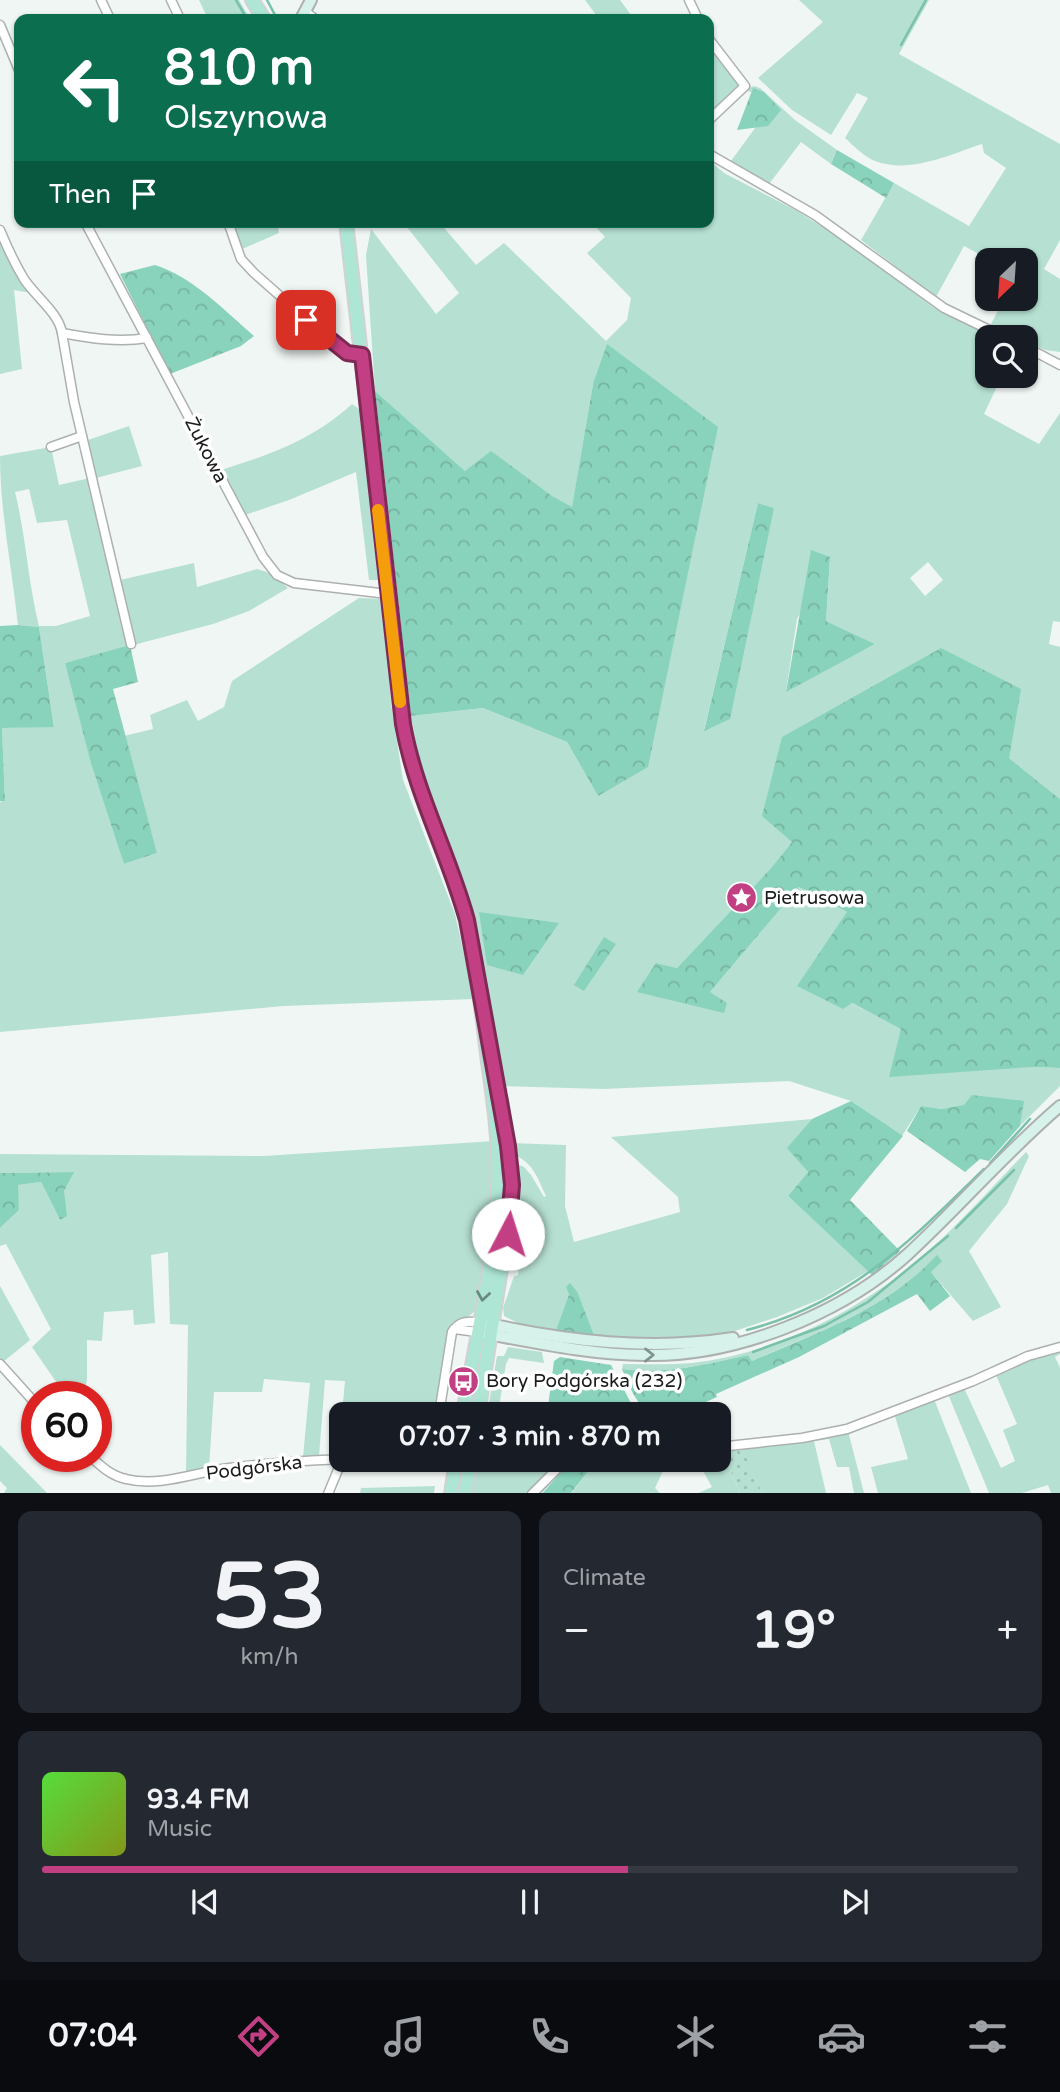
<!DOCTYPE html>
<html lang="en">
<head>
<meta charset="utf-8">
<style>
  body { margin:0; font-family:"Varela Round",sans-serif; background:#242831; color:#f1f3f6; height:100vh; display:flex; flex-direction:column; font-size:26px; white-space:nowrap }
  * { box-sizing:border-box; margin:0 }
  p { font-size:23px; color:#9ea1a6 }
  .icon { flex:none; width:38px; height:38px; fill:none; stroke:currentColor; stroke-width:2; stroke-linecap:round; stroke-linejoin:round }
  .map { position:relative; height:1493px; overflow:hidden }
  .side { display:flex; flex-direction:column; gap:18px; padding:18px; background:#0d0f14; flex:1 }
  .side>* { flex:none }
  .guide { position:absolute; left:14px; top:14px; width:700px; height:214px; border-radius:14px; box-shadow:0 2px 5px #0004; background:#0b6e4f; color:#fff; overflow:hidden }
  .needle { width:46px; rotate:205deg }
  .buttons { position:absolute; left:975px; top:248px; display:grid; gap:14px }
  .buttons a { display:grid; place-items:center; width:63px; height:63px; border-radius:14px; background:#171b24; box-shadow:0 2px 5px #0004; font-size:35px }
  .speed { position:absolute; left:21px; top:1381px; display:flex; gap:14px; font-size:35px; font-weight:700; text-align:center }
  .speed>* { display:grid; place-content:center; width:91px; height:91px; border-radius:50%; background:#171b24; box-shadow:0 2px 5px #0004; line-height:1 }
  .speed .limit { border:10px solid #d22; background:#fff; color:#111 }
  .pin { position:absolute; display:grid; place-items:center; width:60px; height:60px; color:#fff; margin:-30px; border-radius:14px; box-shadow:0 4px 10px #0006 }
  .me { position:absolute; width:77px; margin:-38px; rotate:5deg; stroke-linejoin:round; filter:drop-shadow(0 0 5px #0008) }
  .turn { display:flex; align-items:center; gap:24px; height:147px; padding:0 35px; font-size:32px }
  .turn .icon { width:91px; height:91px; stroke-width:2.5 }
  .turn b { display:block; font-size:49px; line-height:60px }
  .then { display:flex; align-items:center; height:66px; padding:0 35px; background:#0003; gap:14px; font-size:26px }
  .big { font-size:52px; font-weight:700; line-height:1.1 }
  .side .widget { flex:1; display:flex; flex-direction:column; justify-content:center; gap:10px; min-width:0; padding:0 24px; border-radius:14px; background:#242831 }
  .side .dial { align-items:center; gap:0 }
  .dial b { font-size:91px; line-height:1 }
  .song { display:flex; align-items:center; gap:21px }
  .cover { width:84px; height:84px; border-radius:10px; background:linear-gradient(135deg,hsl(110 70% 55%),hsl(70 70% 35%)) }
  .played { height:7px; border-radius:4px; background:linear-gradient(90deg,#c33f83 60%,#363941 60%) }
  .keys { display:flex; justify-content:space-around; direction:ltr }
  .heat { display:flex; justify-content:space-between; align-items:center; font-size:38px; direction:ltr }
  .side .tiles { flex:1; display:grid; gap:18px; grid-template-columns:1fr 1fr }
  .widget:last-child { grid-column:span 2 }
  .trip { position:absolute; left:329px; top:1402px; width:402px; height:70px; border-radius:14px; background:#171b24; box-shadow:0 2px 5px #0004; font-weight:700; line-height:70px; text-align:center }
  .menu { display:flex; height:112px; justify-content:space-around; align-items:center; background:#090b0e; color:#9ea1a6 }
  .menu .icon { width:49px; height:49px }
  .menu .on { color:#c33f83 }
  .menu b { font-size:32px; color:#f1f3f6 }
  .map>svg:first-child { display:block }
</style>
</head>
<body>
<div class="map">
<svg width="1060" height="1494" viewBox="0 0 1060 1494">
  <defs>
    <pattern id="forest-crowns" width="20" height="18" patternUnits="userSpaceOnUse" patternTransform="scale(1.75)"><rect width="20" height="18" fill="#89d2bb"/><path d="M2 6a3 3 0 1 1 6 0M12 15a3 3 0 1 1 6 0" fill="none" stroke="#76b4a0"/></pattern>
    <pattern id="garden-dots" width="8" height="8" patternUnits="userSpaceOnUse" patternTransform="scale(1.75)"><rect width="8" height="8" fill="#b6e0d2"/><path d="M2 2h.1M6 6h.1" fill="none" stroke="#9cc0b4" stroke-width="1.8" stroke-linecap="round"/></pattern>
  </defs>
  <rect width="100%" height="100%" fill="#f0f6f4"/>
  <g fill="#b6e0d2" fill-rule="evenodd">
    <path d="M 199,0 L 239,0 L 250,19 L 208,19 Z"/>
    <path d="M 585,0 L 620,0 L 634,19 L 599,19 Z"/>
    <path d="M 799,0 L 929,0 L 899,54 L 1060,144 L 1060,240 L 1044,269 L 1060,279 L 1060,352 L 1045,350 L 1026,341 L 1026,338 L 1017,338 L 990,326 L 1004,299 L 1026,299 L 1026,261 L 992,261 L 964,246 L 936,297 L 861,240 L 894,183 L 969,226 L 1006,168 L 984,153 L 982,144 C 949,155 909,174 875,161 C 864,157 854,146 845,138 L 868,98 L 857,93 L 831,135 L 792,110 L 758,78 L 823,22 Z"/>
    <path d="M 709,46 L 740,87 L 709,115 Z"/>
    <path d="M 754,86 L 760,88 L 795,120 L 837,150 L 831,164 L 801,142 L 769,184 L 731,161 L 769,109 L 755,93 L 744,90 Z"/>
    <path d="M 709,160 L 724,173 L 797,211 L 842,239 L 934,308 L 995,338 L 987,338 L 987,376 L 1002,376 L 984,414 L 1039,444 L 1060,413 L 1060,622 L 1053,621 L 1049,644 L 1060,647 L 1060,799 L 1009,758 L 792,842 L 771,868 L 677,968 L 656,963 L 710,992 L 799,887 L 847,912 L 851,1003 L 902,1029 L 1031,1067 L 1060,1068 L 1060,1086 L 1020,1126 L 1023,1101 L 942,1109 L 921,1106 L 902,1136 L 851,1101 L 789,1081 L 603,1089 L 501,1086 L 487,1013 L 487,997 L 473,913 L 453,853 L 419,760 L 411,716 L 483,708 L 567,742 L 598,796 L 593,384 L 572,508 L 552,496 L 466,472 L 375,391 L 366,255 L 371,229 L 436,314 L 459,293 L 403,222 L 439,222 L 476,265 L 504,243 L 606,341 L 627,320 L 631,298 L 587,253 L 605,237 L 591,222 L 709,222 ZM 758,503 L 774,508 L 704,731 L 704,730 ZM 830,558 L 826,621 L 875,644 L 786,691 L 797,619 ZM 928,562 L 943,580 L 925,596 L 910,578 Z"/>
    <path d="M 224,222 L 277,222 L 279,233 L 235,252 Z"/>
    <path d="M 0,240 L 6,254 L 31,293 L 14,290 L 22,369 L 0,374 Z"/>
    <path d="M 352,404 L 358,408 L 363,416 L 379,580 L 369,580 L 356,472 L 289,500 L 245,515 L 221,470 C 270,455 314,439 352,404 Z"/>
    <path d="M 129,426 L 142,466 L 96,478 L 85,441 Z"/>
    <path d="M 51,447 L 59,485 L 90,478 L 126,609 L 120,580 L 194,563 L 197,587 L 257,569 L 270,573 L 288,588 L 249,611 L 213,624 L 65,663 L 124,864 L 157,853 L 124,736 L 153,729 L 150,715 L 187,700 L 198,721 L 224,707 L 232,681 L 359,598 L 383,599 L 391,703 L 403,780 L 455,914 L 474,999 L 283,1006 L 0,1032 L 0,802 L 5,800 L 2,728 L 54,726 L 39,627 L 18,625 C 12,569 0,511 0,456 ZM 29,489 L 37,523 L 67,520 L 90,616 L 56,626 L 39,626 C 28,582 26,536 15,492 Z"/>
    <path d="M 812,1119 L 788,1148 L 808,1172 L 788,1196 L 868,1271 L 823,1298 L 777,1317 L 732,1332 L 702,1339 L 617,1339 L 605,1335 L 594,1335 L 578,1293 L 569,1294 L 556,1330 L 516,1324 L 516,1322 L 504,1316 L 503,1308 L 514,1276 L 518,1275 L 519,1264 L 511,1263 L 515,1216 L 515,1163 L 524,1167 L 531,1175 L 544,1197 L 546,1196 C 538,1179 533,1162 514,1155 L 510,1143 L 566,1145 L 565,1206 L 574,1242 L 680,1212 L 678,1197 L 611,1137 Z"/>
    <path d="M 494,1141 C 495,1198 485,1254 475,1310 C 470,1318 459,1319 451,1327 L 437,1414 L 342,1414 L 345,1381 L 325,1380 L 319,1456 L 303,1457 L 310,1383 L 264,1379 L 262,1392 L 214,1392 L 209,1468 L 186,1473 L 188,1325 L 170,1324 L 168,1252 L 151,1255 L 155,1323 L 134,1325 L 133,1310 L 104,1312 L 102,1341 L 87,1340 L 87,1380 L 83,1396 L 46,1396 L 59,1386 L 32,1347 L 51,1329 L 6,1244 L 0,1246 L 0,1228 L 19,1210 L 17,1185 L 41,1182 L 60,1220 L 64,1191 L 73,1172 L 0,1173 L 0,1154 L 264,1156 Z"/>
    <path d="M 1026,1152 L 1029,1156 L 1007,1204 L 969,1251 L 1001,1307 L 973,1321 L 931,1272 L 937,1256 C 886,1309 817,1332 752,1361 L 748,1355 C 706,1364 665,1375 622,1369 L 623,1364 C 646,1364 669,1365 692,1363 C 773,1354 855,1313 917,1261 C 956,1228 990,1189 1026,1152 Z"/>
    <path d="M 0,1286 L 30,1340 L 3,1362 L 0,1359 Z"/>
    <path d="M 1060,1343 L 1060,1354 L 1055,1357 L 1060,1368 L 1060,1493 L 1051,1493 L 1048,1485 L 1022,1493 L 989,1493 L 948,1394 L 964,1388 L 1001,1468 L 1015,1461 L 1003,1430 L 1017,1424 L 996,1375 L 1000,1373 L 995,1365 L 1026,1352 Z"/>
    <path d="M 508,1347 L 542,1352 L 544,1363 L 509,1358 L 506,1364 L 498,1414 L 487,1414 L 497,1356 L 504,1356 Z"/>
    <path d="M 934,1399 L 971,1493 L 878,1493 L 871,1467 L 908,1459 L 894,1413 Z"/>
    <path d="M 848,1431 L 864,1493 L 854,1493 L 849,1467 L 837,1467 L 829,1439 L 814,1441 L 826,1493 L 762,1493 L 742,1450 L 723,1452 L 740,1493 L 696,1494 L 712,1487 L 697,1460 L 719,1460 L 719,1450 Z"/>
    <path d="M 0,1445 L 47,1493 L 4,1493 L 7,1488 L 0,1481 Z"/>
    <path d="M 507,1460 L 559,1460 L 549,1468 L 556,1477 L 542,1493 L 470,1494 L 474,1471 L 496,1467 Z"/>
    <path d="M 609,1460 L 668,1460 L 655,1488 L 660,1493 L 571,1494 L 591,1468 Z"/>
    <path d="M 435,1486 L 434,1493 L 360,1493 L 361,1488 Z"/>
  </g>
  <g fill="url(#forest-crowns)">
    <path d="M 753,88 L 764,92 L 781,110 L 768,126 L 737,130 Z"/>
    <path d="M 837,150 L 894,183 L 886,198 L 831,164 Z"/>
    <path d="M 155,265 C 193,277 224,310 254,336 L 241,346 L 170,374 L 120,274 Z"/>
    <path d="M 607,344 L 718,427 L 648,767 L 598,796 L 567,742 L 483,708 L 411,716 L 375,391 L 465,471 L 491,451 L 552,496 L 572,507 L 593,384 Z"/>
    <path d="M 758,503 L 774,508 L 730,719 L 704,731 Z"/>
    <path d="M 811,550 L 830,557 L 826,621 L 875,644 L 786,692 Z"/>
    <path d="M 18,625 L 39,627 L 54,727 L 2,728 L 5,801 L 0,801 L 0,626 Z"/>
    <path d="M 130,645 L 138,682 L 113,689 L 157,853 L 124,864 L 91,763 L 65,663 Z"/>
    <path d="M 941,648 L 1021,689 L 1009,758 L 1060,799 L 1060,1068 L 1031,1067 L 889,1077 L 901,1029 L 852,1003 L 843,1009 L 797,986 L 847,912 L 799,887 L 710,992 L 727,1003 L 724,1013 L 637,992 L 656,963 L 677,968 L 771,868 L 792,842 L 762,816 L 782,737 Z"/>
    <path d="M 479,912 L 559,923 L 523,975 L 487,965 Z"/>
    <path d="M 604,937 L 616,944 L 584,991 L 574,985 Z"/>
    <path d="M 972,1095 L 1024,1101 L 1020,1126 L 989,1161 L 980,1159 L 965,1172 L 907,1131 L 921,1106 L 942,1109 L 964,1105 Z"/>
    <path d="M 851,1101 L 903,1136 L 850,1200 L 900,1251 L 872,1275 L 788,1196 L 808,1172 L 787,1148 L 812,1119 Z"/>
    <path d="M 74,1172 L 64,1191 L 67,1216 L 60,1220 L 41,1182 L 18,1185 L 19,1210 L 0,1228 L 0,1173 Z"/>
    <path d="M 937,1255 L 942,1261 L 931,1272 L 950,1296 L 930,1311 L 917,1294 L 799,1357 L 716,1394 L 717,1397 L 679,1414 L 647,1413 C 635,1400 629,1386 622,1369 C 665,1375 707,1364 748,1355 L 752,1361 C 818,1332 887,1309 937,1255 Z"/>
    <path d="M 570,1283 L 578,1293 L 594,1335 L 556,1330 L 569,1294 L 566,1287 Z"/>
    <path d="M 560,1357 L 611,1365 L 632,1405 L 622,1406 L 618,1414 L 547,1414 L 554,1361 Z"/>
    <path d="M 571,1460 L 609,1460 L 591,1468 L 571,1493 L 542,1494 Z"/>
  </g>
  <path fill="url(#garden-dots)" d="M 743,1450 L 762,1493 L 740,1493 L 723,1452 Z"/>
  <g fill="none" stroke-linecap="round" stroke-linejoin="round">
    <g stroke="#79c1ab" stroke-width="2.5">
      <path d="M 236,0 L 247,19"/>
      <path d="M 267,0 L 275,15"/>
      <path d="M 901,45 L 926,0"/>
      <path d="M 359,222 L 359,223"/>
      <path d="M 990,1163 L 1030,1119"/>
      <path d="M 956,1228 L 1014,1170"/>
      <path d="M 747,1330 C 851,1303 910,1241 984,1169"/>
      <path d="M 753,1352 L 824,1326 L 868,1302 L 948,1236"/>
    </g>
    <defs>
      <g id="street">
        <path d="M 101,0 L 110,19"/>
        <path d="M 171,0 L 180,19"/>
        <path d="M 689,0 L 698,19"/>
        <path d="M 306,12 L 315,19"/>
        <path d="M 0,25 L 19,70"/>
        <path d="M 709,39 L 745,86 L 709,120"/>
        <path d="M 709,154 L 815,215 L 944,308 L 1006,338"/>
        <path d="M 85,222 L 263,557 L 277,575 L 294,583 L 388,594"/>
        <path d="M 228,222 L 241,259 L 254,273 L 323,334 L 347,353 L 362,355"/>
        <path d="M 0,230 C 7,247 15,264 24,279 C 35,296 59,313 62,333 C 89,338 119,343 147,338"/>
        <path d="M 62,333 L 74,402 L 131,644"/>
        <path d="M 1026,347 L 1060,365"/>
        <path d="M 51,447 L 82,436"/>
        <path d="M 454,1329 L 477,1332"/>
        <path d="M 0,1364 L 37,1405"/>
        <path d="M 439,1414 L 452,1332 C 459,1321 467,1321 479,1322"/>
        <path d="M 719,1447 L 802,1438 L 847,1429 L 973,1381 L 1028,1356 L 1060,1347"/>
        <path d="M 90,1456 C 101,1466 111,1476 126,1479 C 157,1487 191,1474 222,1469 C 262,1463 301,1461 341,1459"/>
        <path d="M 328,1494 L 342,1460"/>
        <path d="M 532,1494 L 566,1460"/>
      </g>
      <g id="secondary">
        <path d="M 301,19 L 311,0"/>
        <path d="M 485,1323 C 567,1341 650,1351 733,1338"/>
        <path d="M 483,1333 C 537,1343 592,1355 646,1355 C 735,1357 842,1314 908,1254 C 960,1206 1006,1152 1060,1106"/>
      </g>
      <g id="primary">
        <path d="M 252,0 L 264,19"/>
        <path d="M 346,222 L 403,725 C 415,793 451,853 467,921 C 477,967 482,1015 488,1062 C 494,1104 500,1146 498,1189 C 494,1264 476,1340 463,1414"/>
        <path d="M 478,1414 L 511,1206 L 511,1172 L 501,1099"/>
        <path d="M 451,1494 L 456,1460"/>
        <path d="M 465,1494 L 471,1460"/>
      </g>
    </defs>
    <use href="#street" stroke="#acb1af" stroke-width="11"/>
    <use href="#secondary" stroke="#acb1af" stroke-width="14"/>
    <use href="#primary" stroke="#d1d2d1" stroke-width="16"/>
    <use href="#street" stroke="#fff" stroke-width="8"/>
    <use href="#secondary" stroke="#d6f2ea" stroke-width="10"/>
    <use href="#primary" stroke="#ade6d5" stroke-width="12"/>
  </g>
  <defs><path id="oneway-chevron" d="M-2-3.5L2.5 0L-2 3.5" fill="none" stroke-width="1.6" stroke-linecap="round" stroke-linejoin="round" transform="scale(1.75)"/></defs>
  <use stroke="#6b8b81" href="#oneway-chevron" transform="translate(483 1296) rotate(99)"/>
  <use stroke="#81928d" href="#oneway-chevron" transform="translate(649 1355)"/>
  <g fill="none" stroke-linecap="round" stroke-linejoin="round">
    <defs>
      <path id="route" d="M 306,320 L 347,353 L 362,355 L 403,724 C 415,793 449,854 467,920 L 508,1146 L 512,1185 L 508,1234"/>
    </defs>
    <use href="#route" stroke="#7f2955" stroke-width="18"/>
    <use href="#route" stroke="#c33f83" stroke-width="12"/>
    <path stroke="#f59e0b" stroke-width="12" d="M 378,510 L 400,702"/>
  </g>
  <defs>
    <symbol id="sight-disc" viewBox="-11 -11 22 22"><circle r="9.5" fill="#c33f83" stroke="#fff"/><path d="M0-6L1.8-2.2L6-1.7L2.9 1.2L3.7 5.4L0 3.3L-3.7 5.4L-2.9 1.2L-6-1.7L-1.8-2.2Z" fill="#fff"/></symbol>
    <symbol id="bus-disc" viewBox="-11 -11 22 22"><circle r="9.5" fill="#c33f83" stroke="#fff"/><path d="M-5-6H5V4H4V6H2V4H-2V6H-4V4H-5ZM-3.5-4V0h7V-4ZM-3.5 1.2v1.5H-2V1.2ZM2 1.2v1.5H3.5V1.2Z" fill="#fff"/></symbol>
  </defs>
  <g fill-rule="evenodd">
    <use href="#sight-disc" x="724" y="880" width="35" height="35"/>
    <use href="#bus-disc" x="446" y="1364" width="35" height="35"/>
  </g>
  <g text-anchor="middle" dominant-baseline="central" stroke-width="7" stroke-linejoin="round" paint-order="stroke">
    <g font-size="19" fill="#1a1c1b" stroke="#fff">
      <text transform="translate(206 450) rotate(63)">Żukowa</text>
      <text transform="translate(254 1468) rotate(-7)">Podgórska</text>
    </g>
    <g font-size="19" fill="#1a1c1b" stroke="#fff" text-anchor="start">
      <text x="764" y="898">Pietrusowa</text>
      <text x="486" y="1381">Bory Podgórska (232)</text>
    </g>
  </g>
</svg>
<div class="buttons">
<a><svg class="needle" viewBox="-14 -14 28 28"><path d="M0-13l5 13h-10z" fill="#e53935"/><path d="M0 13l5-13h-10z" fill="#9ea1a6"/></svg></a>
<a><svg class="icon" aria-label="search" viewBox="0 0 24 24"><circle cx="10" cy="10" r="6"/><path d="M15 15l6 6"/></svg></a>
</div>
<div class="speed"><div class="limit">60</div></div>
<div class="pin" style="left:306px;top:320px;background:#d93025"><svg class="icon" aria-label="arrive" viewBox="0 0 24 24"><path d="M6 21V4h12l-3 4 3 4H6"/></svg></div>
<svg class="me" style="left:508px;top:1234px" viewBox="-20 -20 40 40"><circle r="19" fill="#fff"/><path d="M0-13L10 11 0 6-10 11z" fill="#c33f83"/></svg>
<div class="trip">07:07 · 3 min · 870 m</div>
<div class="guide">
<div class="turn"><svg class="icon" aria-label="left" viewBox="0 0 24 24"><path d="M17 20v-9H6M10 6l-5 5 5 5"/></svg><div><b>810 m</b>Olszynowa</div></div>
<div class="then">Then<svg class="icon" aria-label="arrive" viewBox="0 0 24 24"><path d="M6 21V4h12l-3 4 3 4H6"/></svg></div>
</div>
</div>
<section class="side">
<div class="tiles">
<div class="widget dial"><b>53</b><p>km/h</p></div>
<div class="widget"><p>Climate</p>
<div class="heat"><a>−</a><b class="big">19°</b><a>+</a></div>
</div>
<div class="widget">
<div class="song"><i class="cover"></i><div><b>93.4 FM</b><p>Music</p></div></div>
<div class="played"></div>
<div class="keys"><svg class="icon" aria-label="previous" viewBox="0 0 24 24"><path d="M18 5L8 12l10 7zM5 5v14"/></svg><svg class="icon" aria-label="pause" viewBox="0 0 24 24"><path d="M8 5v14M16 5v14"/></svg><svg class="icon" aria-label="next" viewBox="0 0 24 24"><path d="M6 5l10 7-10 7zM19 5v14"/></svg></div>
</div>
</div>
</section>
<nav class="menu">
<b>07:04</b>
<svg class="icon on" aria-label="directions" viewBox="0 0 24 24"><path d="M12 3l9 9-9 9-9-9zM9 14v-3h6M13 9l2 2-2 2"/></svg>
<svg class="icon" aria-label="music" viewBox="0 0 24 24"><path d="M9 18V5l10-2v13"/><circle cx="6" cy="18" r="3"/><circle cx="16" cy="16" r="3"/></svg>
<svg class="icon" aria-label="phone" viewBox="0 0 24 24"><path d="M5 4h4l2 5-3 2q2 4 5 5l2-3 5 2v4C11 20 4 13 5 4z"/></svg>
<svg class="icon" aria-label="climate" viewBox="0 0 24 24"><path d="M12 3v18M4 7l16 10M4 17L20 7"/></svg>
<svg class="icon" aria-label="car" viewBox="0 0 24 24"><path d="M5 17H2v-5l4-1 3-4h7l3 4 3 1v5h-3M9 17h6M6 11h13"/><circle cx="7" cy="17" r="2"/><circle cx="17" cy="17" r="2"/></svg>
<svg class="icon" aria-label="filters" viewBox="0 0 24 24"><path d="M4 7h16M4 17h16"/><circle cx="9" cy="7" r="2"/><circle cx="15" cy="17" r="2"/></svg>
</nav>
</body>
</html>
